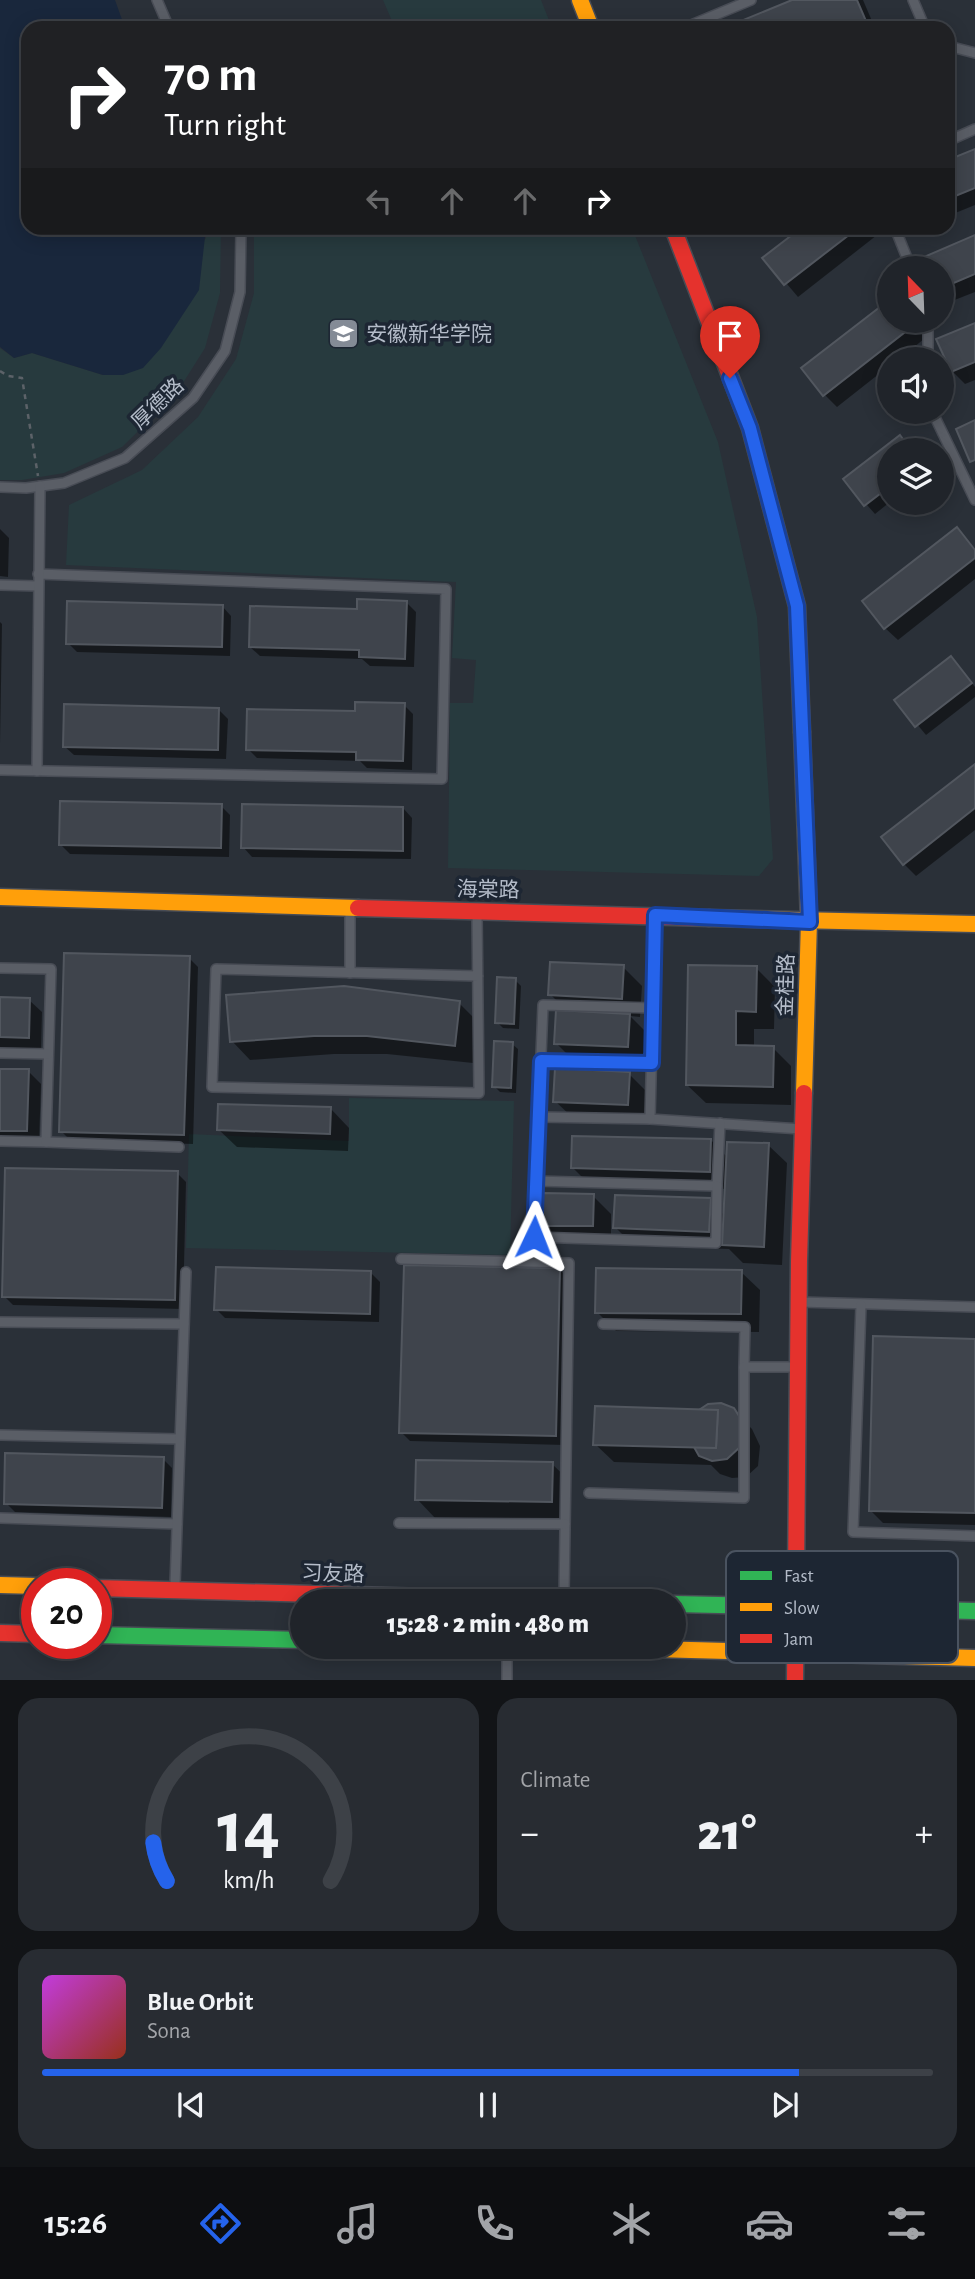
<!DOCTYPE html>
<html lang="en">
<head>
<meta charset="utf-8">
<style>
  body { margin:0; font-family:"Alegreya Sans","Noto Sans SC",sans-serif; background:#282c32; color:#f1f3f6; height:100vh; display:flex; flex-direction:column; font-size:26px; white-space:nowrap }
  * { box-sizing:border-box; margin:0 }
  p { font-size:23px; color:#a2a4a8 }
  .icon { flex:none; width:38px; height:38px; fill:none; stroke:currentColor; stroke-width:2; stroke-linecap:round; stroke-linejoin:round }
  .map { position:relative; height:1680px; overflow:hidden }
  .side { display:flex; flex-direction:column; gap:18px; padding:18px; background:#121417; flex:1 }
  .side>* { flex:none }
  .hud { position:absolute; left:21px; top:21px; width:934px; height:214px; border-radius:21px; box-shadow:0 4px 18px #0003,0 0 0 2px #3d4147; background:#202124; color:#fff; overflow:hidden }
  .needle { width:46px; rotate:337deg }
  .controls { position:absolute; left:877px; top:256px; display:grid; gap:14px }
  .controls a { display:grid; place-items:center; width:77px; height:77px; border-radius:50%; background:#20242a; box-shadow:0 4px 18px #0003,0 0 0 2px #3d4147; font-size:35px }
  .speed { position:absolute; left:21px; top:1568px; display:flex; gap:14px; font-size:35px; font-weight:700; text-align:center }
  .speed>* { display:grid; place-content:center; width:91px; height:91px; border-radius:50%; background:#20242a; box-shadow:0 4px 18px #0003,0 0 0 2px #3d4147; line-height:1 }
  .speed .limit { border:10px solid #d22; background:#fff; color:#111 }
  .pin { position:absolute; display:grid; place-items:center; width:60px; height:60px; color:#fff; margin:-72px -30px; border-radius:50% 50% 50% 0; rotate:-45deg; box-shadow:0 0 7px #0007 }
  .pin .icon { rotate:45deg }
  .me { position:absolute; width:77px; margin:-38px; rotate:2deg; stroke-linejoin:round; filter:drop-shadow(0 0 5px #0008) }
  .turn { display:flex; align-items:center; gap:24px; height:147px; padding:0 28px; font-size:32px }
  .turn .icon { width:91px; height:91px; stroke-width:2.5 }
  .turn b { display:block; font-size:49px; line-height:60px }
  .lanes { display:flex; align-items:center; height:66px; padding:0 28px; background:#0003; justify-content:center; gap:35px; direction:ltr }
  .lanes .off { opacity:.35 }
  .big { font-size:52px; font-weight:800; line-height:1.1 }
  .side .tile { flex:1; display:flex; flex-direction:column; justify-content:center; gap:10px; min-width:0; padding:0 24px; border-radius:21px; background:#282c32 }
  .side .dial { align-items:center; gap:0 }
  .dial svg { height:182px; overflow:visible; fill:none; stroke:#3d4147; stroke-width:7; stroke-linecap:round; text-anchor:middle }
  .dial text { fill:#f1f3f6; stroke:none }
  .song { display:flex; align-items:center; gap:21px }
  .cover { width:84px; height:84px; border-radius:10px; background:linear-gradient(135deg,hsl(290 70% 55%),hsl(10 70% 35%)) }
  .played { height:7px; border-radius:4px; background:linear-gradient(90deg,#2563eb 85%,#3d4147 85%) }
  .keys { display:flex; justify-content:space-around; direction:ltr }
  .heat { display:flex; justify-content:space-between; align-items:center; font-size:38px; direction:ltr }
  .side .tiles { flex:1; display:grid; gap:18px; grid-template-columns:1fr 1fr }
  .tile:last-child { grid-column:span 2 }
  .trip { position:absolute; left:290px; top:1589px; width:396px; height:70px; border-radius:35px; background:#20242a; box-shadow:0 4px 18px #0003,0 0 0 2px #3d4147; font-weight:800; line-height:70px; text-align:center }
  .tabs { display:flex; height:112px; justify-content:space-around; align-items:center; background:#0d0e11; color:#a2a4a8 }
  .tabs .icon { width:49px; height:49px }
  .tabs .active { color:#2563eb }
  .tabs b { font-size:32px; color:#f1f3f6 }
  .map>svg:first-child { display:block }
</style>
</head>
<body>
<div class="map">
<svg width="975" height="1681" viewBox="0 0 975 1681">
  <rect width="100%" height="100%" fill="#2a3038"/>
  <g fill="#273a3e">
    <path d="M 383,0 L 541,0 L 552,28 L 395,28 Z"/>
    <path d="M 206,228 L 221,228 L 220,293 L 205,348 L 176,394 L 122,447 L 64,473 L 22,480 L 0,480 L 0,348 L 14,358 L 32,353 L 103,375 L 206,238 Z"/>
    <path d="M 254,228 L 632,228 L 718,442 L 757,617 L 773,859 L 759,876 L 448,868 L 450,703 L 473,703 L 476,660 L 452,658 L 456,582 L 66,565 L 69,505 L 142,470 L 198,417 L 236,359 L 254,293 Z"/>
    <path d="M 349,1098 L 514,1101 L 510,1255 L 186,1248 L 189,1134 L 349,1141 Z"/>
  </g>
  <path fill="#19273c" d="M 0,0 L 115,0 L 125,28 L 28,28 L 28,228 L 206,228 L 199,290 L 161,348 L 143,368 L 123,375 L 103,375 L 32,353 L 14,358 L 0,347 Z"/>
  <g fill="#0007">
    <path d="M 796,0 L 863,0 L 875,28 L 729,28 Z"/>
    <path d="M 975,151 L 975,205 L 948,216 L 948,162 Z"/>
    <path d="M 804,228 L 886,228 L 798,297 L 765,258 Z"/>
    <path d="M 975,237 L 975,292 L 952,301 L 942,291 L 942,268 Z"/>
    <path d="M 889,302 L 889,320 L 918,320 L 929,335 L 899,359 L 889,359 L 889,366 L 837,407 L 824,394 Z"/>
    <path d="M 975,325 L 975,380 L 965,384 L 952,371 Z"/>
    <path d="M 900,438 L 911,450 L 889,450 L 890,502 L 875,514 L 845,480 Z"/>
    <path d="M 0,529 L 9,538 L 8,577 L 0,576 Z"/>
    <path d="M 957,529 L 975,549 L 975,579 L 898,640 L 885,628 Z"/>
    <path d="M 406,602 L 416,612 L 414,667 L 370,666 L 362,659 L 260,656 L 250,647 L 359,611 Z"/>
    <path d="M 222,606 L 231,616 L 230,656 L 77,652 L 68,643 Z"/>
    <path d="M 0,622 L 2,624 L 0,744 Z"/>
    <path d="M 960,668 L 975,687 L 975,697 L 926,735 L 897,700 Z"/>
    <path d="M 404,705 L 413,714 L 412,770 L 367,768 L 360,761 L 257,758 L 248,749 L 356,713 Z"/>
    <path d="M 218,709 L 228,719 L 226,759 L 74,755 L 64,746 Z"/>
    <path d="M 975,766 L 975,830 L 916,876 L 904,864 Z"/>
    <path d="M 221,806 L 230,815 L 229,857 L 70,854 L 61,845 Z"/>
    <path d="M 403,808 L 412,818 L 411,859 L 252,857 L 243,847 Z"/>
    <path d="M 189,958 L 198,967 L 193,1144 L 70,1140 L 61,1131 Z"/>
    <path d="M 623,967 L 642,986 L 640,1017 L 630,1016 L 648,1034 L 646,1065 L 574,1061 L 556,1043 L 568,1012 L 550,994 Z"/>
    <path d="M 756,968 L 775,987 L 774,1029 L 754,1029 L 754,1047 L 773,1048 L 791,1066 L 791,1105 L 706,1103 L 687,1085 Z"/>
    <path d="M 515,980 L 521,986 L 519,1029 L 503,1028 L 497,1022 Z"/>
    <path d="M 0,999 L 29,1000 L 42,1012 L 41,1050 L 0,1049 Z"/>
    <path d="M 459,1003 L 478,1022 L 473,1063 L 387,1054 L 334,1054 L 250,1060 L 232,1041 Z"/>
    <path d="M 512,1044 L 518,1049 L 516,1093 L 500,1092 L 494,1086 Z"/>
    <path d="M 0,1071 L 28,1071 L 41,1084 L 39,1143 L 0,1142 Z"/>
    <path d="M 629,1074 L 647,1092 L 646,1123 L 574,1119 L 555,1101 Z"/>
    <path d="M 331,1109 L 349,1128 L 348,1151 L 237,1147 L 218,1129 Z"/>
    <path d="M 711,1140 L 728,1158 L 768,1145 L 787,1163 L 782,1265 L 743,1263 L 729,1249 L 634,1246 L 615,1227 L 710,1200 L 725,1216 L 726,1189 L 591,1186 L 573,1168 Z"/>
    <path d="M 177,1173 L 186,1182 L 183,1309 L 13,1305 L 4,1296 Z"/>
    <path d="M 593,1196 L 611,1214 L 611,1244 L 562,1243 L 544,1225 Z"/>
    <path d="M 560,1270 L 569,1279 L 564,1445 L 410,1441 L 401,1432 Z"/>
    <path d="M 741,1272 L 760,1290 L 759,1332 L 616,1331 L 597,1312 Z"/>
    <path d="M 371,1273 L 380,1282 L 379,1322 L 225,1318 L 216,1309 Z"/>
    <path d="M 975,1340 L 975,1525 L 883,1523 L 870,1510 Z"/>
    <path d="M 733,1410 L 752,1429 L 760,1446 L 758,1466 L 746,1477 L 732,1478 L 720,1474 L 711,1465 L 614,1462 L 595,1444 Z"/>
    <path d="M 163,1459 L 172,1468 L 171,1517 L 15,1512 L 6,1503 Z"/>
    <path d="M 552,1464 L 571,1482 L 570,1519 L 435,1518 L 417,1499 Z"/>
  </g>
  <g fill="#3f444c" stroke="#52575f" stroke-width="2">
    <path d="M 792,0 L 857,0 L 869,28 L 724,28 Z"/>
    <path d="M 975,149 L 975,188 L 948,199 L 948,160 Z"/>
    <path d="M 801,228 L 858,228 L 784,285 L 762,258 Z"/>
    <path d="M 975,235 L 975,274 L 942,288 L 942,268 L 928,268 L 924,257 Z"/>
    <path d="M 889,300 L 889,320 L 918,322 L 823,396 L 801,368 Z"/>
    <path d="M 975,323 L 975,362 L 951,372 L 936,339 Z"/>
    <path d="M 975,420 L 975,460 L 970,462 L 956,429 Z"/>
    <path d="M 900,435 L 911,450 L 889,450 L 889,487 L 864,506 L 843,479 Z"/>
    <path d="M 957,527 L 975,550 L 975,558 L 884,629 L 862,601 Z"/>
    <path d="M 357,599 L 407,601 L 405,659 L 359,657 L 359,650 L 249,647 L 250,606 L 357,609 Z"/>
    <path d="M 67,601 L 223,605 L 222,647 L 66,644 Z"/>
    <path d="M 951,656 L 972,683 L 915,727 L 894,700 Z"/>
    <path d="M 355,702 L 405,703 L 403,761 L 356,760 L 356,752 L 246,750 L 247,709 L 355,711 Z"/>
    <path d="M 64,704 L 219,708 L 218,750 L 63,747 Z"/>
    <path d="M 975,764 L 975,808 L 903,865 L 881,837 Z"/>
    <path d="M 60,801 L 222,804 L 221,848 L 59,845 Z"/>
    <path d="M 242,804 L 403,807 L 403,851 L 241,848 Z"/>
    <path d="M 64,953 L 190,956 L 184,1135 L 59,1132 Z"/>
    <path d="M 550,962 L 624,965 L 622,999 L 548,995 Z"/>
    <path d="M 688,965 L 757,966 L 756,1012 L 736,1011 L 736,1045 L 774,1046 L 773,1087 L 686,1085 Z"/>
    <path d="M 497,977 L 516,978 L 514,1024 L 495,1023 Z"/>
    <path d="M 344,986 L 460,1001 L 455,1046 L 367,1036 L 314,1036 L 230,1042 L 226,995 Z"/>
    <path d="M 0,997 L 30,998 L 29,1038 L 0,1037 Z"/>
    <path d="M 556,1010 L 630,1014 L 628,1047 L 554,1044 Z"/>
    <path d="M 494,1041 L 513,1042 L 511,1088 L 492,1087 Z"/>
    <path d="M 555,1068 L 630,1072 L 628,1105 L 553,1102 Z"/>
    <path d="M 0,1069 L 29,1069 L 27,1131 L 0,1131 Z"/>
    <path d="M 218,1104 L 331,1107 L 330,1134 L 217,1130 Z"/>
    <path d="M 572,1136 L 711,1139 L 710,1172 L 571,1168 Z"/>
    <path d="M 727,1142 L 769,1143 L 764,1247 L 722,1245 Z"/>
    <path d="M 5,1168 L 178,1171 L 175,1300 L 2,1297 Z"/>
    <path d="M 543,1193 L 594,1194 L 593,1226 L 542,1226 Z"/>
    <path d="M 615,1195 L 711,1198 L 709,1232 L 613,1228 Z"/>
    <path d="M 404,1265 L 560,1268 L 556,1436 L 399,1433 Z"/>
    <path d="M 216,1267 L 371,1271 L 370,1314 L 214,1310 Z"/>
    <path d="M 596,1268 L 742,1270 L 741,1314 L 595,1313 Z"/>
    <path d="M 873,1336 L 975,1339 L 975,1513 L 869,1511 Z"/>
    <path d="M 721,1403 L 734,1408 L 739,1416 L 742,1426 L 740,1447 L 727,1459 L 712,1461 L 699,1456 L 694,1447 L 716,1448 L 718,1410 L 699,1410 L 708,1404 Z"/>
    <path d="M 595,1406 L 718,1410 L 716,1448 L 593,1445 Z"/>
    <path d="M 5,1453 L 164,1457 L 162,1508 L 4,1504 Z"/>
    <path d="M 416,1460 L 553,1462 L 552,1502 L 415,1500 Z"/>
  </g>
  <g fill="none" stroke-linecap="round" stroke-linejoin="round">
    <defs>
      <g id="lane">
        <path d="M 157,0 L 169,28"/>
        <path d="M 913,0 L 925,28"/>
        <path d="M 684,28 L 751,0"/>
        <path d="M 948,46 L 975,53"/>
        <path d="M 948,141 L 975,129"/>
        <path d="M 895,228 L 911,268"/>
        <path d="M 928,320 L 928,359"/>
        <path d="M 932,411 L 975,500"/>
        <path d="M 0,487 L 26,488 L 64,483 L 125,458 L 193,398 L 225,351 L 240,292 L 241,228"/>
        <path d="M 0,585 L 38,586"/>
        <path d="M 0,770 L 442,779 L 446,589 L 38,574"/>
        <path d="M 37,771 L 40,486"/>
        <path d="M 350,909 L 350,973"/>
        <path d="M 477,913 L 479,1093 L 212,1087 L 216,969 L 478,976"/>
        <path d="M 655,921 L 650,1119 L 801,1129"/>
        <path d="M 0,968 L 51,969 L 46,1142 L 0,1141"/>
        <path d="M 653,1008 L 543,1005 L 536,1181 L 717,1186 L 720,1123"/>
        <path d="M 0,1053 L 48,1054"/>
        <path d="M 541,1061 L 652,1063"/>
        <path d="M 539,1117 L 650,1119"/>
        <path d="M 46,1142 L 179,1147"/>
        <path d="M 536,1181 L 534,1237 L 716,1243 L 717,1186"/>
        <path d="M 401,1259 L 569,1263 L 564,1596"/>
        <path d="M 800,1302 L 975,1307"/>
        <path d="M 861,1305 L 853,1532 L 975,1536"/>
        <path d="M 0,1322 L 184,1324"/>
        <path d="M 603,1324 L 745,1327 L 744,1367"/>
        <path d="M 0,1435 L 180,1439"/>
        <path d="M 589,1493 L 744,1498 L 744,1367 L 796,1367"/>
        <path d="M 0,1518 L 177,1524"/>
        <path d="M 399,1523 L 565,1524"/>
        <path d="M 175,1585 L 186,1272"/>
        <path d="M 507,1681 L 507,1647"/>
      </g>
      <g id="fast">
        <path d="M 674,1604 L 975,1611"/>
        <path d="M 96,1635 L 303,1640"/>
      </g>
      <g id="slow">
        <path d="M 580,0 L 591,28"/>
        <path d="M 802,732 L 809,921 L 804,1093"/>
        <path d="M 0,897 L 358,908"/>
        <path d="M 709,918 L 975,924"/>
        <path d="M 0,1585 L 37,1586"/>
        <path d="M 581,1647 L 975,1658"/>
      </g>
      <g id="jam">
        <path d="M 673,228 L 750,428 L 797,606 L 802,732"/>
        <path d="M 358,908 L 709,918"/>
        <path d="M 96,1588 L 569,1601"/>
        <path d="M 0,1633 L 37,1634"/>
        <path d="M 795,1681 L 799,1261 L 804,1093"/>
      </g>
    </defs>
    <use href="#lane" stroke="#484c55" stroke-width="12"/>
    <use href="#fast" stroke="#484c55" stroke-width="19"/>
    <use href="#slow" stroke="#484c55" stroke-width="19"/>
    <use href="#jam" stroke="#484c55" stroke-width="19"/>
    <path stroke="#5c6268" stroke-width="2.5" stroke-dasharray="5 5" stroke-linecap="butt" d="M 0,371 L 8,376 L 22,378 L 38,476"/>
    <use href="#lane" stroke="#5a5e66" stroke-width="9"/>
    <use href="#fast" stroke="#30b455" stroke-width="16"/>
    <use href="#slow" stroke="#ff9f0a" stroke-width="16"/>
    <use href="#jam" stroke="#e5322d" stroke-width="16"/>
  </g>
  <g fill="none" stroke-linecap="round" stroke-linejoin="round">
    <defs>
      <path id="route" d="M 534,1237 L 541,1061 L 652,1063 L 655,915 L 810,922 L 797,606 L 750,428 L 730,378"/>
    </defs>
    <use href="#route" stroke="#184099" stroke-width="18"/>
    <use href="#route" stroke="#2563eb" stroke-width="12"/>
  </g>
  <defs>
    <symbol id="university-square" viewBox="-11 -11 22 22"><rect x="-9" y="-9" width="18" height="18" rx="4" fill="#848b96" stroke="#1d2633"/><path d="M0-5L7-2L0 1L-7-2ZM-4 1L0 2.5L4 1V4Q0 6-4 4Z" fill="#fff"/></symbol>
  </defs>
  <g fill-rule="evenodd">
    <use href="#university-square" x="326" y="316" width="35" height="35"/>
  </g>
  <g text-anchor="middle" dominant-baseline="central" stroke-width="7" stroke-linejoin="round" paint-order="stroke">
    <g font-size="21" fill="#b4bcc9" stroke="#1d2633" text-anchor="start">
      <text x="366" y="334">安徽新华学院</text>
    </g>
    <g font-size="21" fill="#b4bcc9" stroke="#1d2633">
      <text transform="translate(158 404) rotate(-44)">厚德路</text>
      <text transform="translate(488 890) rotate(1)">海棠路</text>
      <text transform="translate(786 985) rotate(-88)">金桂路</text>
      <text transform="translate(333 1574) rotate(2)">习友路</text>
    </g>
  </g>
  <rect x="726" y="1551" width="232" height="112" rx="10" fill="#1d2633" stroke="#4a5360" stroke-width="2"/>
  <rect x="740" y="1571" width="32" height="9" fill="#30b455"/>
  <rect x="740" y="1603" width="32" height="8" fill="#ff9f0a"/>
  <rect x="740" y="1634" width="32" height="9" fill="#e5322d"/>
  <g font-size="19" fill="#b4bcc9">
    <text x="784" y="1582">Fast</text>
    <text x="784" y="1614">Slow</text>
    <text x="784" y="1645">Jam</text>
  </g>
</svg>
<div class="controls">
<a><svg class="needle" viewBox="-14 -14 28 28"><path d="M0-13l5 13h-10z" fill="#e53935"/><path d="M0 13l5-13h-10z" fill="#a2a4a8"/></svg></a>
<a><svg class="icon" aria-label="sound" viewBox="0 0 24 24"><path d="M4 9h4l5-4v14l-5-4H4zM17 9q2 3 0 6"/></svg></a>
<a><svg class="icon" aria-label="layers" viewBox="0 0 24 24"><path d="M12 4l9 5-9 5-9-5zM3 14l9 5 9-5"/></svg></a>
</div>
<div class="speed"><div class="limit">20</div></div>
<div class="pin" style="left:730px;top:378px;background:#d93025"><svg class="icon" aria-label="arrive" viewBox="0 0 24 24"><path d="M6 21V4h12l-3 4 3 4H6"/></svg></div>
<svg class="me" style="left:534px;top:1237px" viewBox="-20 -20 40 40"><path d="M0-17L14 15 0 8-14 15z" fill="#2563eb" stroke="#fff" stroke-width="4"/></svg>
<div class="trip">15:28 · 2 min · 480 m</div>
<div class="hud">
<div class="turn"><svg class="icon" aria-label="right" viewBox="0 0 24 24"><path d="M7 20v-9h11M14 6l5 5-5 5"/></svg><div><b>70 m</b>Turn right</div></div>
<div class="lanes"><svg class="icon off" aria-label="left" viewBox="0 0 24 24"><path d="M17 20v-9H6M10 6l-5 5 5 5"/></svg><svg class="icon off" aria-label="ahead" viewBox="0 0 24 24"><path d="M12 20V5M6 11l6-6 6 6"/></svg><svg class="icon off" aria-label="ahead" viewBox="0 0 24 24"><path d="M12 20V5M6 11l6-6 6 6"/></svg><svg class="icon" aria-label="right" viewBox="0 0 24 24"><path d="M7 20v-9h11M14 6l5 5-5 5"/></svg></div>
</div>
</div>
<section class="side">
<div class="tiles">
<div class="tile dial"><svg viewBox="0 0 100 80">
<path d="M14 69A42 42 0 1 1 86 69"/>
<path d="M14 69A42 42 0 0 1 8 52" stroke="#2563eb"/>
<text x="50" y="56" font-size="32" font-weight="700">14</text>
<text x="50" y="72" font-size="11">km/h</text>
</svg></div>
<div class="tile"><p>Climate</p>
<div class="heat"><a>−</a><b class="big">21°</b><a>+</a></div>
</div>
<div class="tile">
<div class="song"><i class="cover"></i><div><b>Blue Orbit</b><p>Sona</p></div></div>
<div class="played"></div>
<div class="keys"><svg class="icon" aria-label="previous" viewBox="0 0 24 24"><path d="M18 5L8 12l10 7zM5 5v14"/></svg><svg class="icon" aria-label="pause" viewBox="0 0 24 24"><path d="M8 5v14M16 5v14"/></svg><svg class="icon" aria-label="next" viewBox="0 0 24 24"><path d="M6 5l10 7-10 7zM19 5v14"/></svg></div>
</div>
</div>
</section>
<nav class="tabs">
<b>15:26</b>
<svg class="icon active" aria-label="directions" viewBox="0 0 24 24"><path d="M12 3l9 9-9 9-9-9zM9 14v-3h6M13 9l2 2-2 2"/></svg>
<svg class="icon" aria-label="music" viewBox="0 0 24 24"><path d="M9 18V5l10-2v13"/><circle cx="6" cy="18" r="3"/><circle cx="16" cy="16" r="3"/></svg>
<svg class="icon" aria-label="phone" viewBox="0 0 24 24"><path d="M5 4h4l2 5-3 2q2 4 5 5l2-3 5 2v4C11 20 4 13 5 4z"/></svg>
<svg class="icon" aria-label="climate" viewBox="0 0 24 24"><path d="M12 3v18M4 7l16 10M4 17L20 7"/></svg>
<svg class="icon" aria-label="car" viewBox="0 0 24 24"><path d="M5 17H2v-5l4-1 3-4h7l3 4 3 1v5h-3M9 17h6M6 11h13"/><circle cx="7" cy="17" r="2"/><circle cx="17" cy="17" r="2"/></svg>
<svg class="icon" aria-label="filters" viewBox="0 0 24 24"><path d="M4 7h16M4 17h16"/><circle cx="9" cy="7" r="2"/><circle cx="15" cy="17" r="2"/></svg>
</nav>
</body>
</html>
